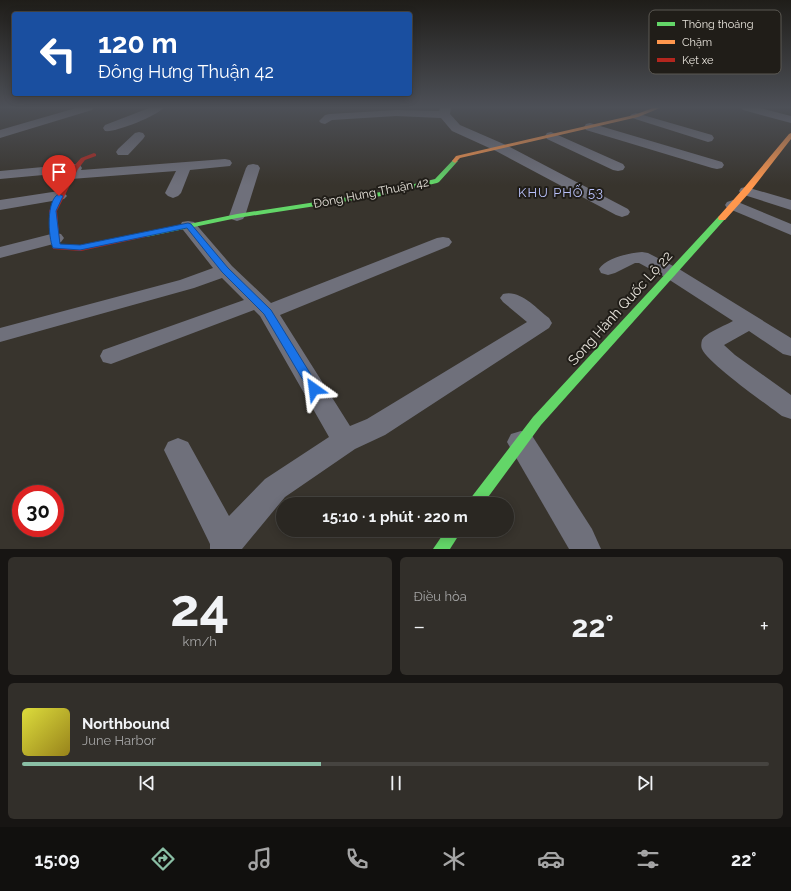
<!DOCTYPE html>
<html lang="vi">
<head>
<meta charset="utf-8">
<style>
  body { margin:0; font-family:Raleway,sans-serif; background:#322f2a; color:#f1f3f6; height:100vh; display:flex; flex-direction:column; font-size:15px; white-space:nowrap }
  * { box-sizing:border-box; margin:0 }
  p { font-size:13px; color:#a5a5a5 }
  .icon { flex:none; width:22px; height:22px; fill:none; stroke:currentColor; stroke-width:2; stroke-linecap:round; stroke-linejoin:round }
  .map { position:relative; height:549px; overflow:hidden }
  .details { display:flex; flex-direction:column; gap:8px; padding:8px; background:#171513; flex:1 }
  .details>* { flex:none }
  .banner { position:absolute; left:12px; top:12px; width:400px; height:84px; border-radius:4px; box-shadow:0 2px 10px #0003,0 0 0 1px #464440; background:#1a4fa0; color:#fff; overflow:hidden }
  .speed { position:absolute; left:12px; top:485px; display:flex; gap:8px; font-size:20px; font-weight:700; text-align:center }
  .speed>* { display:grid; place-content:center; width:52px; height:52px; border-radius:50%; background:#2a2722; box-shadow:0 2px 10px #0003,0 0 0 1px #464440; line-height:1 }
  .speed .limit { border:6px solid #d22; background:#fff; color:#111 }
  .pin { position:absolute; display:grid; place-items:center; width:34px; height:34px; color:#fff; margin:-41px -17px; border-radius:50% 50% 50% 0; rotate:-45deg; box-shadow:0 0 4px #0007 }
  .pin .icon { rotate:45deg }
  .me { position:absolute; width:44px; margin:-22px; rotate:329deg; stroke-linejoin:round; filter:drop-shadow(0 0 3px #0008) }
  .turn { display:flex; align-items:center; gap:14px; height:84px; padding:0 20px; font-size:18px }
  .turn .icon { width:52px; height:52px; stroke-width:2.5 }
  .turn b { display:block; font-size:28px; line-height:34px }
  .big { font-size:30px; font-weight:700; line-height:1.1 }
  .details .card { flex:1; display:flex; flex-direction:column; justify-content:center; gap:6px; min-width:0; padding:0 14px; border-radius:6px; background:#322f2a }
  .details .dial { align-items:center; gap:0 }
  .dial b { font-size:52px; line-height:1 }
  .song { display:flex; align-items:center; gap:12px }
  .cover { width:48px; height:48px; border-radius:6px; background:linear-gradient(135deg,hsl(60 70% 55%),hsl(50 70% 35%)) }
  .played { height:4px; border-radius:2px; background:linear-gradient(90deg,#8abfa5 40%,#464440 40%) }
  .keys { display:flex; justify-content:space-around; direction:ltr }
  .heat { display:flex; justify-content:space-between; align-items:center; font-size:22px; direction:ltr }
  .details .tiles { flex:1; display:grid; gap:8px; grid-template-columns:1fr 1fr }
  .card:last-child { grid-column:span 2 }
  .trip { position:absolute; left:276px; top:497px; width:238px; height:40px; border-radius:20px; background:#2a2722; box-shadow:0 2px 10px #0003,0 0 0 1px #464440; font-weight:700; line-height:40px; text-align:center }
  .tabs { display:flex; height:64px; justify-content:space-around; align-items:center; background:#11100e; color:#a5a5a5 }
  .tabs .icon { width:28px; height:28px }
  .tabs .active { color:#8abfa5 }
  .tabs b { font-size:18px; color:#f1f3f6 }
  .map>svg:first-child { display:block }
</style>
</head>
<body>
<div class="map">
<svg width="791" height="549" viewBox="0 0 791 549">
  <rect width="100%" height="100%" fill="#38342d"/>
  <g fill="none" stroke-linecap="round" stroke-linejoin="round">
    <g fill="#6f707b" fill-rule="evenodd">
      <path d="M 76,108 L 93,108 L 92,110 L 0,138 L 0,130 Z"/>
      <path d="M 149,108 L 163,108 C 157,116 114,133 105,131 L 103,128 L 105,125 Z"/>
      <path d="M 440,108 L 451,108 L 450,114 L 460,125 L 506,145 L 628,209 L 630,212 L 628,215 L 622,217 L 616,215 L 496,151 L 452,131 L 441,118 L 396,116 L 332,120 L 325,124 L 321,123 L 319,121 L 325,115 L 329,114 L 396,110 L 439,111 Z"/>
      <path d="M 742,108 L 760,108 L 791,116 L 791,123 L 743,110 Z"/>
      <path d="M 636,113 L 712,135 L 714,138 L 712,141 L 708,142 L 632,118 L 630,116 L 632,114 Z"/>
      <path d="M 590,123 L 722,162 L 724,165 L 722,168 L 717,169 L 712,168 L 586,130 L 584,127 L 586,124 Z"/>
      <path d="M 139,132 L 143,133 L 145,136 L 143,139 L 128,155 L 118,155 L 116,152 L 118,149 L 135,133 Z"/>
      <path d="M 551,132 L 623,164 L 625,167 L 623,170 L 618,171 L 613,170 L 547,139 L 545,136 L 547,133 Z"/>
      <path d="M 225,159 L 230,160 L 232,163 L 230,166 L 190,170 L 181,193 L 178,196 L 173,198 L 168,196 L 165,193 L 176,171 L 71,179 L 66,178 L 64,175 L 65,173 L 0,179 L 0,171 L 75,164 L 80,165 L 82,168 L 81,170 Z"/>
      <path d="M 253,164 L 258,165 L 260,168 L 245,216 L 243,219 L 237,221 L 231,219 L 229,216 L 246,168 L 248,165 Z"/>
      <path d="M 746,187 L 791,200 L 791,210 L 741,194 L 739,191 L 741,188 Z"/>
      <path d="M 59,191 L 64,193 L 67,196 L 64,199 L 0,210 L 0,200 Z"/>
      <path d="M 733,200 L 791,224 L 791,235 L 727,208 L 725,205 L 727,202 Z"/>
      <path d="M 188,221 L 194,222 L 232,266 L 271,303 L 437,238 L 443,237 L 449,238 L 452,242 L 449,246 L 280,315 L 350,426 L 367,419 L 527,322 L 503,302 L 500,298 L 503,294 C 520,289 536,308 549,318 L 552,323 L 549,328 L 385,435 L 355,449 L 285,497 L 242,549 L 210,549 L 210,544 L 164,450 L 168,442 L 178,438 L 188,442 L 229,516 L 265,479 L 329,437 L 260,316 L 254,310 L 111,364 L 103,362 L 100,356 L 103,350 L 244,300 L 222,278 L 194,288 L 0,342 L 0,328 L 180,280 L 213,268 L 180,226 L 182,222 Z"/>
      <path d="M 55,233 L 61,234 L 64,238 L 61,242 L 0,258 L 0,247 Z"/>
      <path d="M 642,252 L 648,253 L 679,269 L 791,338 L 791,356 L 783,354 L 749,331 L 724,345 L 735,355 L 791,395 L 791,419 L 782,416 C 767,405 708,363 702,349 C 701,347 701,343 702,340 C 705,333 726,325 733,321 L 665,277 L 639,263 L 635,263 L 615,273 L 608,275 L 601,273 L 599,269 C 606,258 629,253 642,252 Z"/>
      <path d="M 521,431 L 531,434 L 592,529 L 601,549 L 569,549 L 507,442 L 511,434 Z"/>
    </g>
    <g fill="#63d668" fill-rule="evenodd">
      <path d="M 455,159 L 458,161 L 457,162 L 439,182 L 437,183 L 381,196 L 237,218 L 146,237 L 142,235 L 146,233 L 237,214 L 381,192 L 435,179 L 453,160 Z"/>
      <path d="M 719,216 L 722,216 L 726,218 L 541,425 L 483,504 L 468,504 L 470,499 L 533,417 Z"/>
      <path d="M 446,530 L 462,530 L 450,549 L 433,549 Z"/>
    </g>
    <g fill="#ff974d" fill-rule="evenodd">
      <path d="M 653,108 L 660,108 L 638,117 L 460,158 L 455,163 L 452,161 L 456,156 L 634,115 Z"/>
      <path d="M 791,133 L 791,139 L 749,193 L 725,220 L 719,220 L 718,218 L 719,216 L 743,189 L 789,134 Z"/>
    </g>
    <path fill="#b3261e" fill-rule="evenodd" d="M 94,153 L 96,154 L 96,156 L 85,160 L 78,169 L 57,211 L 60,245 L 81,245 L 146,233 L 150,235 L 146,237 L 81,251 L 53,249 L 49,211 L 73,167 L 81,158 Z"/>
  </g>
  <linearGradient id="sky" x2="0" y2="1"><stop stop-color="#1f1d19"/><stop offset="0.58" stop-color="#4d5057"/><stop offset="1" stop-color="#4d5057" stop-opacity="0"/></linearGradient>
  <rect width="791" height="185" fill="url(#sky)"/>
  <path fill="#1a73e8" stroke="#114b97" d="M 59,194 L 63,196 L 56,211 L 60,244 L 80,245 L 188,223 L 191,224 L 228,268 L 271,310 L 318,386 L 320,389 L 318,392 L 314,394 L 310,392 L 264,314 L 222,272 L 187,228 L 80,250 L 53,248 C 48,237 46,199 59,194 Z"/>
  <g text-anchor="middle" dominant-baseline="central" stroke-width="4" stroke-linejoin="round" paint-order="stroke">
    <g font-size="12" fill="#e6e2da" stroke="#201d18">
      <text transform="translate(371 193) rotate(-11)">Đông Hưng Thuận 42</text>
    </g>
    <g font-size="13" letter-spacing="1" fill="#bac2fb" stroke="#201d18">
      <text x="561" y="192">KHU PHỐ 53</text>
    </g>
    <g font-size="14" fill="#e6e2da" stroke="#201d18">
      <text transform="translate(620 308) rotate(-48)">Song Hành Quốc Lộ 22</text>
    </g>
  </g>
  <rect x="649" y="10" width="132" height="64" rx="6" fill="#201d18" stroke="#5b5852" stroke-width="1"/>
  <rect x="657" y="22" width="18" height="4" fill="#63d668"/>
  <rect x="657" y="40" width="18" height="4" fill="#ff974d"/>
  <rect x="657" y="58" width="18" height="4" fill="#b3261e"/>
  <g font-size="11" fill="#e6e2da">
    <text x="682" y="28">Thông thoáng</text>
    <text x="682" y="46">Chậm</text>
    <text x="682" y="64">Kẹt xe</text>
  </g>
</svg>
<div class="speed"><div class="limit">30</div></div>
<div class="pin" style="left:59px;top:196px;background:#d93025"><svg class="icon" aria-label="arrive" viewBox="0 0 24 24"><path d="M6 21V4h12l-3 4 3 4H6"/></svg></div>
<svg class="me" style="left:314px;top:389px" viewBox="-20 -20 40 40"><path d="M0-17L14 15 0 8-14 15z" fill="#1a73e8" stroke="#fff" stroke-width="4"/></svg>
<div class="trip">15:10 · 1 phút · 220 m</div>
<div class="banner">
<div class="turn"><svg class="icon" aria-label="left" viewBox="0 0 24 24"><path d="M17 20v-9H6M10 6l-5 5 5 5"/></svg><div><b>120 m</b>Đông Hưng Thuận 42</div></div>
</div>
</div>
<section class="details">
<div class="tiles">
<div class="card dial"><b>24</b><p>km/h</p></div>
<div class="card"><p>Điều hòa</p>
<div class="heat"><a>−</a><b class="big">22°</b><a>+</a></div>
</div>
<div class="card">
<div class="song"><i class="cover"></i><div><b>Northbound</b><p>June Harbor</p></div></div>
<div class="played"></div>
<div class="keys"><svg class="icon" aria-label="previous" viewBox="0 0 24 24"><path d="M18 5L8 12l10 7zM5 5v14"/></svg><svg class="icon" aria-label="pause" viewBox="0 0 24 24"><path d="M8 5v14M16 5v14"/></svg><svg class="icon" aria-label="next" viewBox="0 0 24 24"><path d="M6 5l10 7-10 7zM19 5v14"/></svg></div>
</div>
</div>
</section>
<nav class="tabs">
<b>15:09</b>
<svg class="icon active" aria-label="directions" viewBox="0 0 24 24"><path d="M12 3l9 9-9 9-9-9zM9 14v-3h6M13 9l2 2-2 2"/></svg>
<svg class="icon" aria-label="music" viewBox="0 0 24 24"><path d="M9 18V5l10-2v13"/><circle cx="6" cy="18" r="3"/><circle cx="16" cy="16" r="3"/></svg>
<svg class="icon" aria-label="phone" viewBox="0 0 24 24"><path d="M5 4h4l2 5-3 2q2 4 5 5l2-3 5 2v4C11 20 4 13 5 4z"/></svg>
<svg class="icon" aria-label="climate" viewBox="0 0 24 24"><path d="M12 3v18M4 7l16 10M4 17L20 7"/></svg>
<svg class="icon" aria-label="car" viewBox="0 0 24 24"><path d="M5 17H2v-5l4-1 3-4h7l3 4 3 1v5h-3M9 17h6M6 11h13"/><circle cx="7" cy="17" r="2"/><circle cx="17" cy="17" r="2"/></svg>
<svg class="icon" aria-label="filters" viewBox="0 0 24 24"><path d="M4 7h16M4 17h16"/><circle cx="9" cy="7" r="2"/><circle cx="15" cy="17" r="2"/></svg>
<b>22°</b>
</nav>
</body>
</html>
